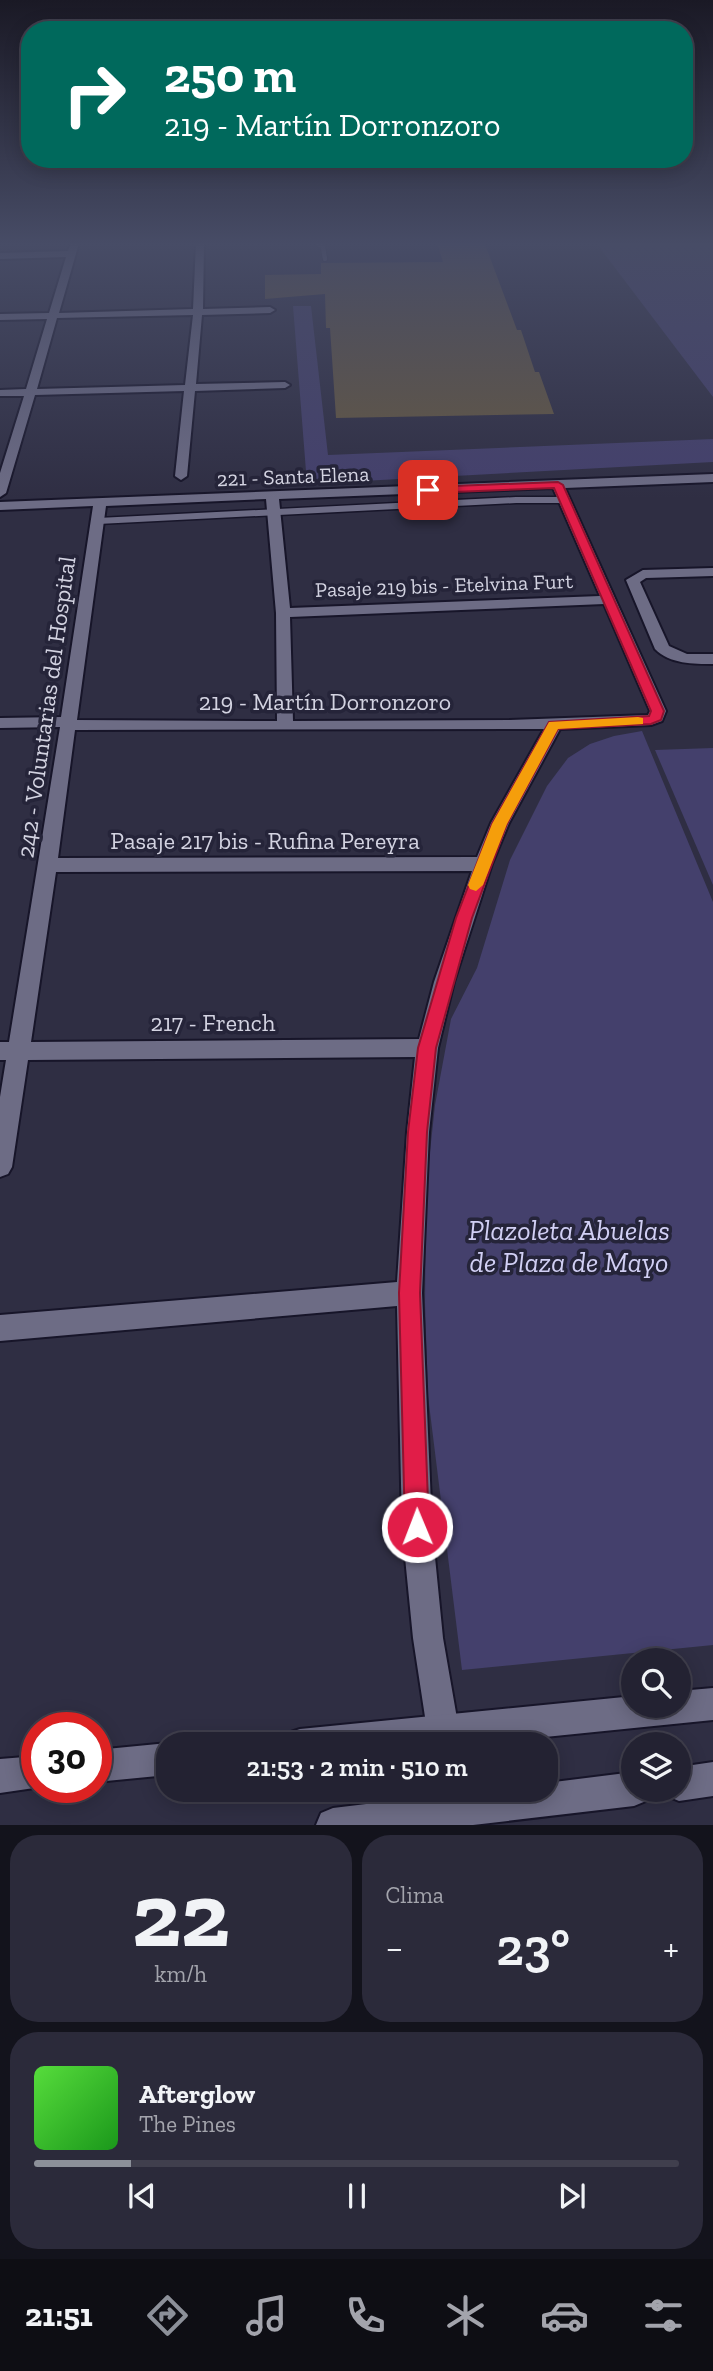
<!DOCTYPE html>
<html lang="es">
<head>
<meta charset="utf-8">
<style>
  body { margin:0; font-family:"Zilla Slab",serif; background:#2b2a3a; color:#f1f3f6; height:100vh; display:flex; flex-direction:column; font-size:26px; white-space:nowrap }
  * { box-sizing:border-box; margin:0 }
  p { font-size:23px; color:#a3a4ac }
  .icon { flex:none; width:38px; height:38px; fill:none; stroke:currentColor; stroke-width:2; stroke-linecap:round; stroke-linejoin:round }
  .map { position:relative; height:1825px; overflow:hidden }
  .side { display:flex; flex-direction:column; gap:10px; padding:10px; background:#13131c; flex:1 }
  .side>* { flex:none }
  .top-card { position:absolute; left:21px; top:21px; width:672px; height:147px; border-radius:28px; box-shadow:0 4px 18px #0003,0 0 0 2px #403f4d; background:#00695c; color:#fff; overflow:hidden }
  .fabs { position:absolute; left:621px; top:1648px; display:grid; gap:14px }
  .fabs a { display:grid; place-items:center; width:70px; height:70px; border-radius:50%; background:#232232; box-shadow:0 4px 18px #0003,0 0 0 2px #403f4d; font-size:35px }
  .speed { position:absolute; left:21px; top:1712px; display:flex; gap:14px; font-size:35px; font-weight:700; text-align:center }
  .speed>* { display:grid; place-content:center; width:91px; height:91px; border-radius:50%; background:#232232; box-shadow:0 4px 18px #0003,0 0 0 2px #403f4d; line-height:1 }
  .speed .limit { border:10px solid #d22; background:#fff; color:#111 }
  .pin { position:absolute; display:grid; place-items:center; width:60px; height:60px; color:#fff; margin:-30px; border-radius:14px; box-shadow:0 4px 10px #0006 }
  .me { position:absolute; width:77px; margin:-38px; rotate:359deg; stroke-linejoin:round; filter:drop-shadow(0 0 5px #0008) }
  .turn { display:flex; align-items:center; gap:24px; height:147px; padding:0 28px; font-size:32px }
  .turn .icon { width:91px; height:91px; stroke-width:2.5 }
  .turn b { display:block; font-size:49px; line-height:60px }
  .big { font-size:52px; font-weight:600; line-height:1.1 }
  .side .widget { flex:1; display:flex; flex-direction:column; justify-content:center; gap:10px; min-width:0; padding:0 24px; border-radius:28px; background:#2b2a3a }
  .side .dial { align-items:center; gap:0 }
  .dial b { font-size:91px; line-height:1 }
  .song { display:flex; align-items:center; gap:21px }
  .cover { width:84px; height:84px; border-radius:10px; background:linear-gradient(135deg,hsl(110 70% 55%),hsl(120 70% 35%)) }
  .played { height:7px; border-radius:4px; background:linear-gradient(90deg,#8c9099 15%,#403f4d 15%) }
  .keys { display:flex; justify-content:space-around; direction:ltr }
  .heat { display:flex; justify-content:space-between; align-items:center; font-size:38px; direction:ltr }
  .side .tiles { flex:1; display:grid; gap:10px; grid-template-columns:1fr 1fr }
  .widget:last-child { grid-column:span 2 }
  .trip { position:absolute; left:156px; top:1732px; width:402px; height:70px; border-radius:28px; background:#232232; box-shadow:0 4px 18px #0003,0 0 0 2px #403f4d; font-weight:600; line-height:70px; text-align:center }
  .menu { display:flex; height:112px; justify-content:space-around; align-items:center; background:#0e0e14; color:#a3a4ac }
  .menu .icon { width:49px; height:49px }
  .menu .on { color:#8c9099 }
  .menu b { font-size:32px; color:#f1f3f6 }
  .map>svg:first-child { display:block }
</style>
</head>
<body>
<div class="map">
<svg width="713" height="1825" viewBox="0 0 713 1825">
  <rect width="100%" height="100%" fill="#2f2e43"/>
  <g fill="#44406c">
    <path d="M 597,243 L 713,243 L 713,397 L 603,252 Z"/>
    <path d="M 293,306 L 311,306 L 328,455 L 713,439 L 713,462 L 307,484 Z"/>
    <path d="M 642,731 L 713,902 L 713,1645 L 462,1670 L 428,1396 L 425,1303 L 426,1189 L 435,1105 L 451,1019 L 477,968 L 510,860 L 547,786 L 568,758 L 590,744 L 614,736 Z"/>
    <path d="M 713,748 L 713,885 L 655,750 Z"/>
  </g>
  <path fill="#655841" d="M 437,243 L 485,244 L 517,330 L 521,330 L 535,372 L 539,372 L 554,414 L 336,418 L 330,328 L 326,328 L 325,294 L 265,299 L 265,275 L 321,274 L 321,263 L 443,262 Z"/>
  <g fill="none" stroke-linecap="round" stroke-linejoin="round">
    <defs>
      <path id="service-far1" d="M 317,243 L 323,247 L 325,259"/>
      <path id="service" d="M 98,521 L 516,500 L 565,500"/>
      <g id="minor">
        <path d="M 71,243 L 79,243 L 59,313 L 193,309 L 196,243 L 204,243 L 203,309 L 270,307 L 275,310 L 270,313 L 202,315 L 196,384 L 285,382 L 290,385 L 285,388 L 195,391 L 187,476 L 181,480 L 175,476 L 184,391 L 35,395 L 6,493 L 0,497 L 0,473 L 24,396 L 0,396 L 0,390 L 26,389 L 47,319 L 0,320 L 0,314 L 49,313 L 66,257 L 0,259 L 0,253 L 68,251 ZM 193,315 L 185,385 L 37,389 L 57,318 Z"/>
        <path d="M 713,474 L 713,482 L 565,488 L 666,711 L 662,721 L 651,725 L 560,729 L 509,823 L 492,864 L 454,982 L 438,1048 L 429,1132 L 422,1293 L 432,1527 L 443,1638 L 459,1730 L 454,1741 L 446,1745 L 432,1741 L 427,1730 L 413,1638 L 402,1527 L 397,1306 L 0,1341 L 0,1315 L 397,1282 L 407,1132 L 415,1057 L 28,1060 L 12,1167 L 8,1174 L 0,1177 L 0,1097 L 6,1060 L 0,1060 L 0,1042 L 9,1042 L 60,727 L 0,728 L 0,718 L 61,717 L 93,506 L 0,510 L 0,502 ZM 553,488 L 600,596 L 290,608 L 279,499 ZM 266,499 L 276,613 L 277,721 L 77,720 L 106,506 ZM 604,604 L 650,711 L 648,715 L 510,720 L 293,721 L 290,617 ZM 544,729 L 491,823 L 477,857 L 58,858 L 75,730 ZM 472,871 L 434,982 L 419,1039 L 31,1042 L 56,872 Z"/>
        <path d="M 713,568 L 713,576 L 646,578 L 640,582 L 669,646 L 687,654 L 713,654 L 713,664 C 693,664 670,664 655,649 L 626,580 L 643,570 Z"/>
      </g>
      <g id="tertiary">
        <path d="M 713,1688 L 713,1720 L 465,1745 L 284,1745 L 288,1733 L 300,1729 L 634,1696 L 634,1706 L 679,1706 L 679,1691 Z"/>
        <path d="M 168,1743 L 173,1745 L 168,1745 L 168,1775 L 96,1782 L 96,1750 Z"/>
        <path d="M 37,1756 L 37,1787 L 41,1787 L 0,1793 L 0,1759 Z"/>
        <path d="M 713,1762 L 713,1796 L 679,1801 L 667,1796 L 665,1790 L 679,1790 L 679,1767 Z"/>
        <path d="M 634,1772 L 634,1790 L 650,1790 L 646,1801 L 634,1806 L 473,1825 L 316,1825 L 321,1813 L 333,1808 L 483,1790 L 546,1790 L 546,1783 Z"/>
      </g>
    </defs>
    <use href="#service-far1" stroke="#171529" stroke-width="6"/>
    <use href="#service" stroke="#171529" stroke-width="9"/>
    <use href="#minor" stroke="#171529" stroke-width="4"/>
    <use href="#tertiary" stroke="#171529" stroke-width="4"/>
    <use href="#service-far1" stroke="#6d6c85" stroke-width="4.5"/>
    <use href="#service" stroke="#6d6c85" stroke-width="6"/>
    <use href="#minor" fill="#6d6c85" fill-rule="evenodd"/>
    <use href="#tertiary" fill="#6d6c85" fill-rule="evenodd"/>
  </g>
  <linearGradient id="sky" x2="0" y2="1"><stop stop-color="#1a1925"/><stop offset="0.49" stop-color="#474c66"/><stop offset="1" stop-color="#474c66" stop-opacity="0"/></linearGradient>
  <rect width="713" height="498" fill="url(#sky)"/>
  <path fill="#e11d48" stroke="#92132f" stroke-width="2" d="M 558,482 L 563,485 L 664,711 L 661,720 L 651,724 L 558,729 L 507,824 L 472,918 L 436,1048 L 427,1132 L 420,1293 L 429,1527 L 425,1536 L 417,1539 L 408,1536 L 405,1527 L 399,1293 L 408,1132 L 418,1048 L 456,918 L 492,824 L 549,722 L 649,716 L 651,711 L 554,488 L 428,493 L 423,490 L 428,487 Z"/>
  <path fill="#f59e0b" d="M 638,717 L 643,718 L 643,724 L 558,729 L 507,824 L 483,885 L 476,891 L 470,889 L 468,885 L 492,824 L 549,722 Z"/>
  <g text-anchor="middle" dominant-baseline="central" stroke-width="7" stroke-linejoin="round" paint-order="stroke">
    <g font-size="21" fill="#d3d3e1" stroke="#252439">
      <text transform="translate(293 476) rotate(-2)">221 - Santa Elena</text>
      <text transform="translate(444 585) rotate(-2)">Pasaje 219 bis - Etelvina Furt</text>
    </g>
    <g font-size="24" fill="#d3d3e1" stroke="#252439">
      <text x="325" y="701">219 - Martín Dorronzoro</text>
      <text transform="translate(46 707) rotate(-82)">242 - Voluntarias del Hospital</text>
      <text x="265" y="840">Pasaje 217 bis - Rufina Pereyra</text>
      <text x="213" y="1022">217 - French</text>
    </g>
    <g font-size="28" font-style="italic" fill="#d1cff4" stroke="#252439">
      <text x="569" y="1230">Plazoleta Abuelas<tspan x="569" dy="32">de Plaza de Mayo</tspan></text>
    </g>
  </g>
</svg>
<div class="fabs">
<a><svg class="icon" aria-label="search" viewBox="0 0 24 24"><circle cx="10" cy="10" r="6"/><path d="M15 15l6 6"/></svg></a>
<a><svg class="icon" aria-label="layers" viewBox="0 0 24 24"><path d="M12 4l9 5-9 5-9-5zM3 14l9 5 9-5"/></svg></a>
</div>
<div class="speed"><div class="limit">30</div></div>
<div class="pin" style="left:428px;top:490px;background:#d93025"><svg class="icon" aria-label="arrive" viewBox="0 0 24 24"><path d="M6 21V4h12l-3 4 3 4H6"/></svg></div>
<svg class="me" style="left:417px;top:1527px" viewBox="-20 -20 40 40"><circle r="17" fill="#e11d48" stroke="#fff" stroke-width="3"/><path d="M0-11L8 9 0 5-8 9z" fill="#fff"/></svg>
<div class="trip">21:53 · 2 min · 510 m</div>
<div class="top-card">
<div class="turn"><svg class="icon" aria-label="right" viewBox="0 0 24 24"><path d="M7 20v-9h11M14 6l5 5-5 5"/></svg><div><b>250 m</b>219 - Martín Dorronzoro</div></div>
</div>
</div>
<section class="side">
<div class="tiles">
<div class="widget dial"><b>22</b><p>km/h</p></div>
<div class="widget"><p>Clima</p>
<div class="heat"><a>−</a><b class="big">23°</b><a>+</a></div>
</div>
<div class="widget">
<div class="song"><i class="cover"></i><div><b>Afterglow</b><p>The Pines</p></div></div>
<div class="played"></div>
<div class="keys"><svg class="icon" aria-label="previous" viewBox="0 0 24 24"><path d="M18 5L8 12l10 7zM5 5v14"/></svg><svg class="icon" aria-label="pause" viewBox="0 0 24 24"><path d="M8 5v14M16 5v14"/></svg><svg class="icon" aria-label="next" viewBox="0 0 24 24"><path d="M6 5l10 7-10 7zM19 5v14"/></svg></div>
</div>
</div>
</section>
<nav class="menu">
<b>21:51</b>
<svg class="icon on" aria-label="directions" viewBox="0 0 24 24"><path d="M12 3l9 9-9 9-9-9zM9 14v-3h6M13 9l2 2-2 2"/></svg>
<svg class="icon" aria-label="music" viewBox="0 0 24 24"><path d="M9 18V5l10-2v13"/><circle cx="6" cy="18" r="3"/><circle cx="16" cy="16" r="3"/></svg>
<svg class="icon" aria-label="phone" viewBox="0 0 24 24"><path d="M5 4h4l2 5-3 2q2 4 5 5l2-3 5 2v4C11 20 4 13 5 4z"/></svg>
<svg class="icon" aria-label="climate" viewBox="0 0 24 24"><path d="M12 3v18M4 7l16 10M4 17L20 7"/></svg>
<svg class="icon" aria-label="car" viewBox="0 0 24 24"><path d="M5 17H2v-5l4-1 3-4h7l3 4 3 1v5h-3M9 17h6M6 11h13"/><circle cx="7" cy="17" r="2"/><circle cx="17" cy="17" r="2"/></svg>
<svg class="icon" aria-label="filters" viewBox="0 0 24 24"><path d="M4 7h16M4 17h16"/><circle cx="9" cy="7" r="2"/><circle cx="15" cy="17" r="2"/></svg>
</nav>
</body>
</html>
